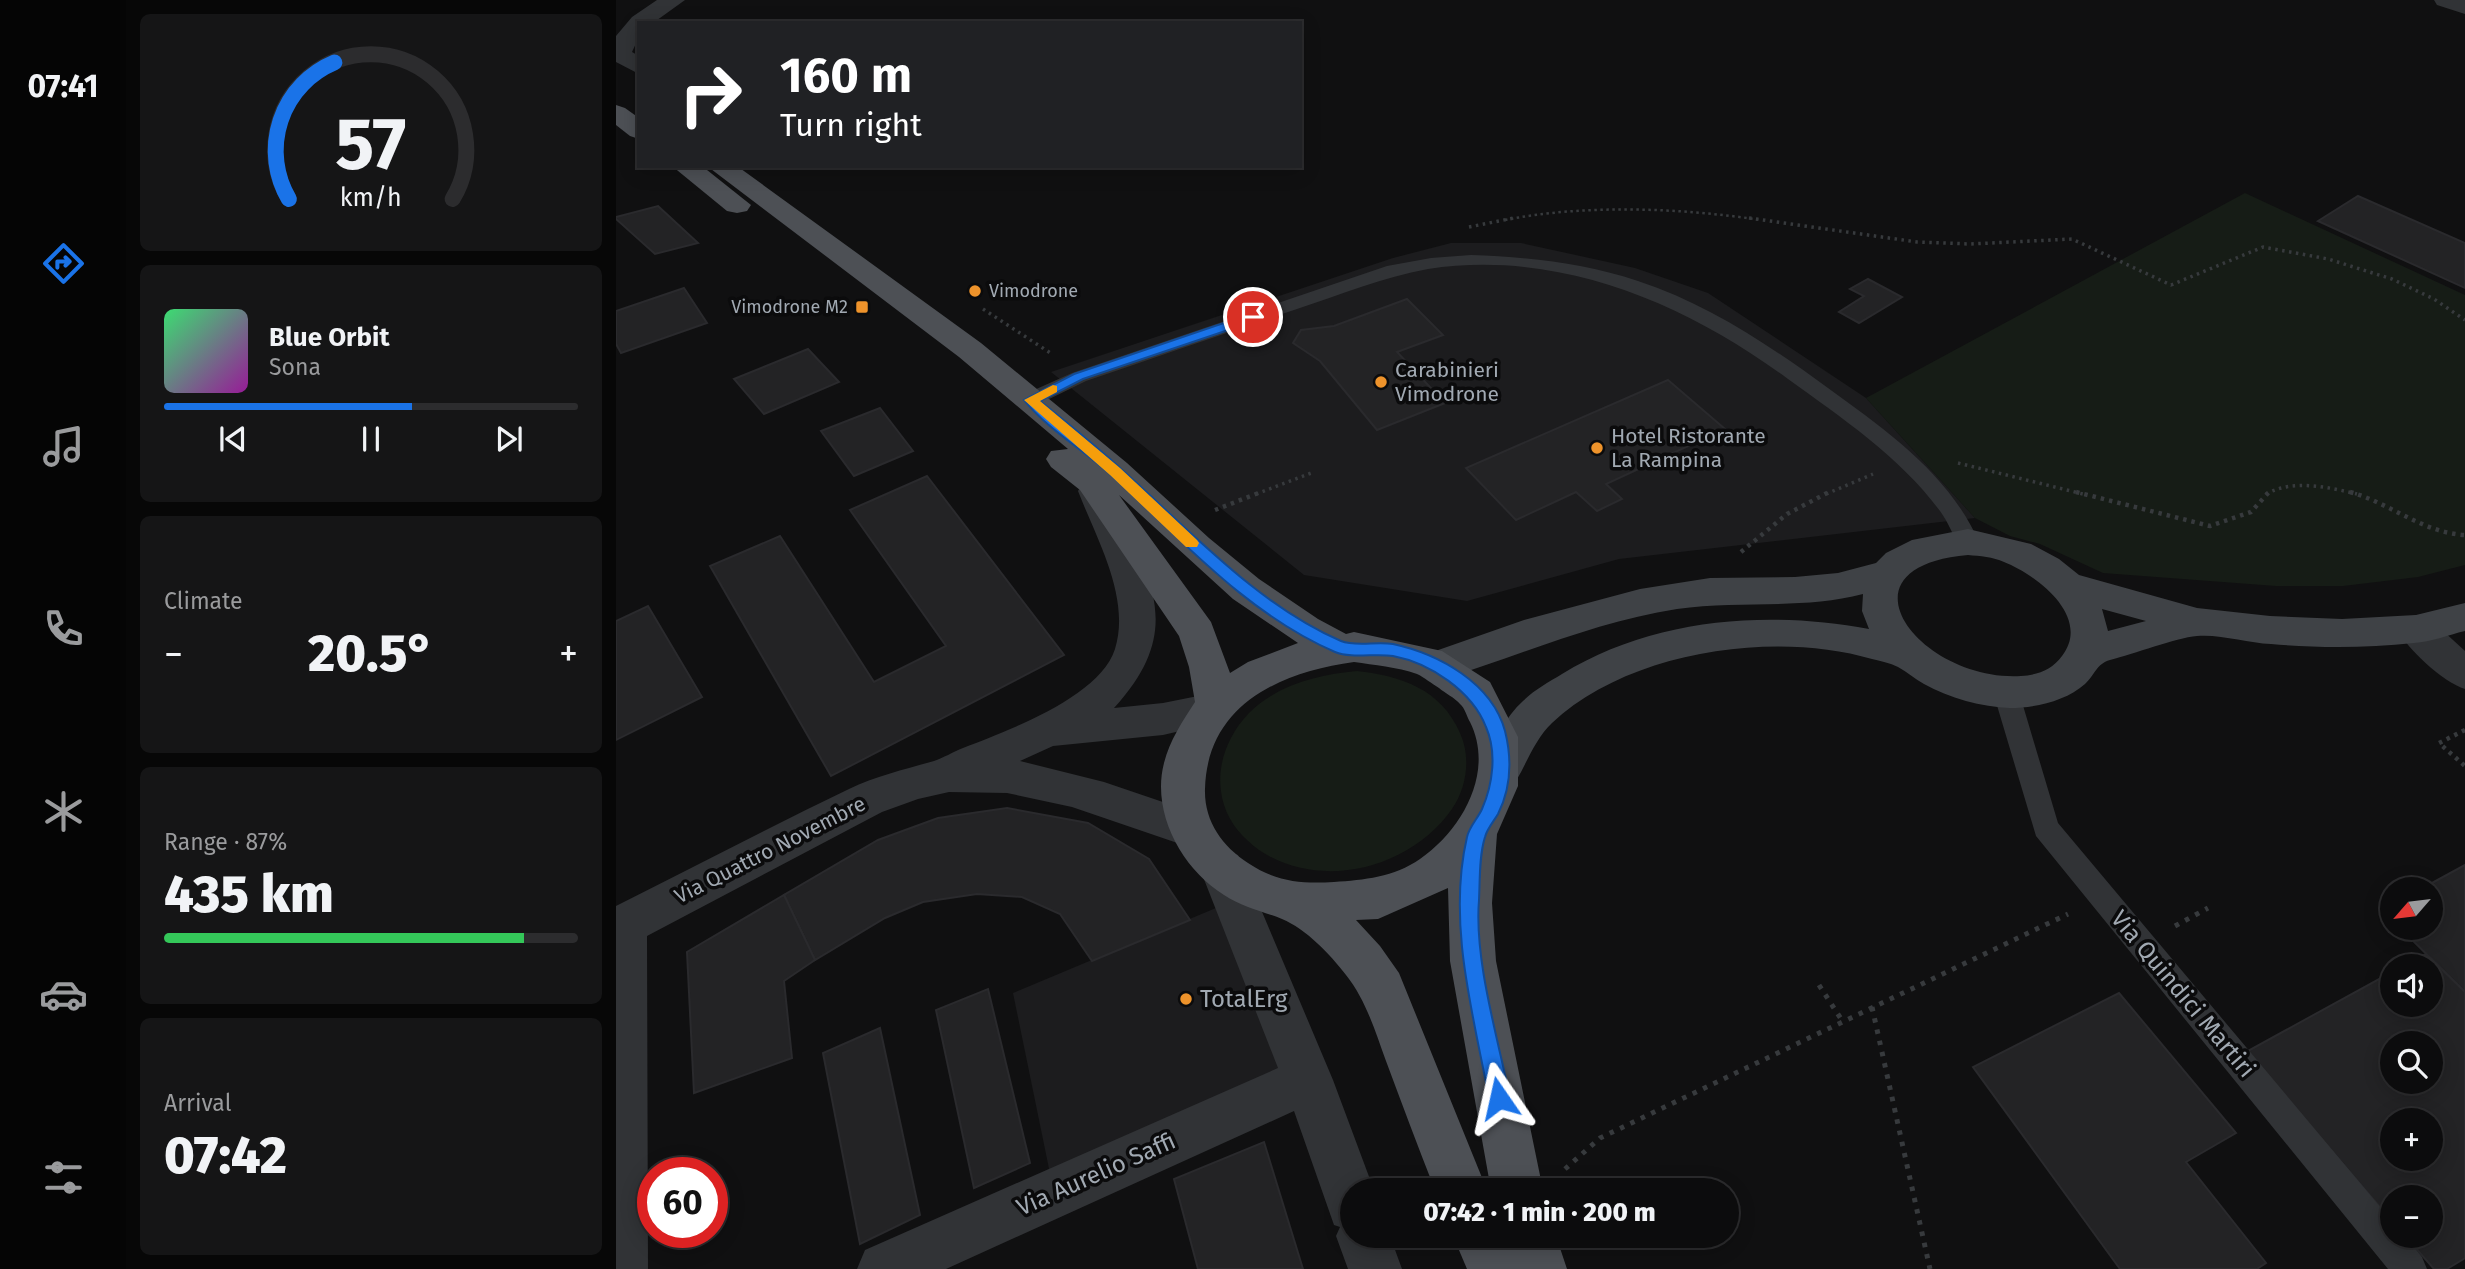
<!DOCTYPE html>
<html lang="en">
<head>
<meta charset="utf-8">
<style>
  body { margin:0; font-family:"Fira Sans",sans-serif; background:#151516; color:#f1f3f6; height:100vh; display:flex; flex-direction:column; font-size:26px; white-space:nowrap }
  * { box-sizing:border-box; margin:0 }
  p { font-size:23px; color:#9a9b9d }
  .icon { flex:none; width:38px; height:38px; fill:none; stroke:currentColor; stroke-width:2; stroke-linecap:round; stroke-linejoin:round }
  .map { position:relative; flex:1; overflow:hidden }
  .details { display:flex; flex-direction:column; gap:14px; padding:14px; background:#070707; width:490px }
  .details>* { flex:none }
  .hud { position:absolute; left:21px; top:21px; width:665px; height:147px; border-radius:0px; box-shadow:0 4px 18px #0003,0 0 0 2px #2c2c2e; background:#202124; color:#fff; overflow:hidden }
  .needle { width:46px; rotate:242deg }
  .buttons { position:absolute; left:1764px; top:877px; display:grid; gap:14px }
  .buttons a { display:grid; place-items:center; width:63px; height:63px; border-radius:50%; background:#0c0c0d; box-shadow:0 4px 18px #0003,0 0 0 2px #2c2c2e; font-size:35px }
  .speed { position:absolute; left:21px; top:1157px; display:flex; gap:14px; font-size:35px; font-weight:700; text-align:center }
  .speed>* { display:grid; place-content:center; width:91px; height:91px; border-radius:50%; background:#0c0c0d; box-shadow:0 4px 18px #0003,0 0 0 2px #2c2c2e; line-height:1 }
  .speed .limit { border:10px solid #d22; background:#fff; color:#111 }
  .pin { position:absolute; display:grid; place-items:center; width:60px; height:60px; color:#fff; margin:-30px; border:4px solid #fff; border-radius:50%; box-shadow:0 2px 7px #0007 }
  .me { position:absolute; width:77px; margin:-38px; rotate:349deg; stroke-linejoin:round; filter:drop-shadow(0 0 5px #0008) }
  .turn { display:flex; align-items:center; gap:24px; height:147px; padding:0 28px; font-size:32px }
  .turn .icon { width:91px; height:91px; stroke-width:2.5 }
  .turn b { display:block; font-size:49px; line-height:60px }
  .big { font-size:52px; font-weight:800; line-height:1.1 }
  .details .card { flex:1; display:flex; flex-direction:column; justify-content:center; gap:10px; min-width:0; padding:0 24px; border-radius:10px; background:#151516 }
  .details .dial { align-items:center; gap:0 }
  .dial svg { height:182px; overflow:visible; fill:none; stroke:#2c2c2e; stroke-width:7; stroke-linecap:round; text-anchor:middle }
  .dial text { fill:#f1f3f6; stroke:none }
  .song { display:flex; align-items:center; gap:21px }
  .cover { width:84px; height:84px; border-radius:10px; background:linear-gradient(135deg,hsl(140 70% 55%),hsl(300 70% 35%)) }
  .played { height:7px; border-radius:4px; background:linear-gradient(90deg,#1a73e8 60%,#2c2c2e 60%) }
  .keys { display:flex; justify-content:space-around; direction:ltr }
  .heat { display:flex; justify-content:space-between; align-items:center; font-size:38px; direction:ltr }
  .charge { height:10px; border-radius:5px; background:linear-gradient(90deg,#34c759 87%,#2c2c2e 0) }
  .trip { position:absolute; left:724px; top:1178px; width:399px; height:70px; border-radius:35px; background:#0c0c0d; box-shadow:0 4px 18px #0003,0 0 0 2px #2c2c2e; font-weight:800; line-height:70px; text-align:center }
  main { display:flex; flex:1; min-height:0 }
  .menu { display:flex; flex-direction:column; width:126px; justify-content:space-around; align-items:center; background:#050505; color:#9a9b9d }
  .menu .icon { width:49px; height:49px }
  .menu .on { color:#1a73e8 }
  .menu b { font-size:32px; color:#f1f3f6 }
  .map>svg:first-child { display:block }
</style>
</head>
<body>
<main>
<nav class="menu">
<b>07:41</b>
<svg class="icon on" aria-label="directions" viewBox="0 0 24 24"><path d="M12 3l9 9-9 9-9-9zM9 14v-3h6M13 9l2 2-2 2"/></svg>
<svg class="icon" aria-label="music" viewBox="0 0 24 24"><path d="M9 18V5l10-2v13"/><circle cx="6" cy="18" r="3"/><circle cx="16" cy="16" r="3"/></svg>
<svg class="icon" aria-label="phone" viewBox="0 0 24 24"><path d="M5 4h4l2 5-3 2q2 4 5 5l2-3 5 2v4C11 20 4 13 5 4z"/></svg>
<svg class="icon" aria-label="climate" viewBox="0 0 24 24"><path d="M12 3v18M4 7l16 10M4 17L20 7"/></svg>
<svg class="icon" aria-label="car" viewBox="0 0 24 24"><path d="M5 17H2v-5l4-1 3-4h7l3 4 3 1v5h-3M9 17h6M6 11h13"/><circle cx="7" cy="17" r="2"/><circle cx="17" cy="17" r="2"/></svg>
<svg class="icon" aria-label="filters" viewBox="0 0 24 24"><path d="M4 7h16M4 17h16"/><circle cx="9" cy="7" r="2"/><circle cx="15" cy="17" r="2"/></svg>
</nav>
<section class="details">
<div class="card dial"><svg viewBox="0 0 100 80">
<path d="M14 69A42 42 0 1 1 86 69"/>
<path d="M14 69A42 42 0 0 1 34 9" stroke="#1a73e8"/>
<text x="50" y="56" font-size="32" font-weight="700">57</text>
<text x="50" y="72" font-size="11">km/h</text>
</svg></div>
<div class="card">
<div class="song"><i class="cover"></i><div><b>Blue Orbit</b><p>Sona</p></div></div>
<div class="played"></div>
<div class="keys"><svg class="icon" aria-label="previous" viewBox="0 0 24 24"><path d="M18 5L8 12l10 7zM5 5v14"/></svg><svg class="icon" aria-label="pause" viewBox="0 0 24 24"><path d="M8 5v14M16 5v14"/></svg><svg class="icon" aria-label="next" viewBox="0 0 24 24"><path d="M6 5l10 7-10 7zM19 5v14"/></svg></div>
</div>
<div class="card"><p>Climate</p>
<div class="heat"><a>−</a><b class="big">20.5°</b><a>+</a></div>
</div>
<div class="card"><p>Range · 87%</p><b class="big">435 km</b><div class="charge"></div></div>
<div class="card"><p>Arrival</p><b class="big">07:42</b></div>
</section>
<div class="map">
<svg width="1849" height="1269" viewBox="0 0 1849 1269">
  <rect width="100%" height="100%" fill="#101011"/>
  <g fill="#1c1c1e">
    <path d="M 835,243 L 905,243 L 1019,268 L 1092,293 L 1250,398 L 1359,518 L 1003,559 L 851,601 L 688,575 L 435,372 L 777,258 Z"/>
    <path d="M 619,900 L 692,1080 L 438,1193 L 397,993 Z"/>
  </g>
  <g fill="#161c16">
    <path d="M 1629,193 L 1849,295 L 1849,565 L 1802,577 L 1727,586 L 1660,586 L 1487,573 L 1424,544 L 1394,536 L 1359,518 L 1250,398 Z"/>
    <path d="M 741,671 C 785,676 825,689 844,733 C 855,757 851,787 836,809 C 795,868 705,892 643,850 C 627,838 614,824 608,805 C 601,782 604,759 615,738 C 639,691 693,675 741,671 Z"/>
  </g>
  <g fill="#232325" stroke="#2a2a2d" stroke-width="2" fill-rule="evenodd">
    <path d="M 1742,196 L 1849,243 L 1849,288 L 1702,221 Z"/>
    <path d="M 42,206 L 82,243 L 39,254 L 0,219 L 0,217 Z"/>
    <path d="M 1252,279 L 1286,297 L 1243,323 L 1223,312 L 1248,296 L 1234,289 Z"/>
    <path d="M 68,288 L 91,323 L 5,353 L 0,344 L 0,311 Z"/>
    <path d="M 791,299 L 827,335 L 781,352 L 829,403 L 761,430 L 704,361 L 677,343 L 685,330 L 718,326 Z"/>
    <path d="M 192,349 L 223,382 L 148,414 L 118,379 Z"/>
    <path d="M 1052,380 L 1109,429 L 990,484 L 1006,499 L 981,511 L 960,492 L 900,520 L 850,468 Z"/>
    <path d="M 264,408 L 297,451 L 238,476 L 205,431 Z"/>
    <path d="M 311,476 L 448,655 L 215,776 L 94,566 L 164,536 L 258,682 L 330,646 L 234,510 Z"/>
    <path d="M 32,606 L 86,697 L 0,740 L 0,621 Z"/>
    <path d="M 391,808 L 472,823 L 533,859 L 574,920 L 476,961 L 444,914 L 406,897 L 361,894 L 307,902 L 269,918 L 199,960 L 168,895 L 262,840 L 322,818 Z"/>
    <path d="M 1849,865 L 1849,992 L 1784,928 L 1815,928 L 1815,889 L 1805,889 Z"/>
    <path d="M 168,895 L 199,960 L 168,981 L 176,1058 L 78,1093 L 71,952 Z"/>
    <path d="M 1810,954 L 1849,992 L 1849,1258 L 1831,1269 L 1818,1269 L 1789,1236 L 1815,1236 L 1815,1197 L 1776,1197 L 1776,1221 L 1630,1052 L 1776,972 L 1776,1004 L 1815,1004 L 1815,966 L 1788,966 ZM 1776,1043 L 1815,1043 L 1815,1082 L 1776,1082 ZM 1776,1120 L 1815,1120 L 1815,1158 L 1776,1158 Z"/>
    <path d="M 372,989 L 414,1163 L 358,1188 L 320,1010 Z"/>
    <path d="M 1503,993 L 1620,1133 L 1570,1162 L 1650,1263 L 1641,1269 L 1504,1269 L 1357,1067 Z"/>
    <path d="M 264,1028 L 304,1215 L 244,1244 L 207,1053 Z"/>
    <path d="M 648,1142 L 687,1269 L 582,1269 L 558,1179 Z"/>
  </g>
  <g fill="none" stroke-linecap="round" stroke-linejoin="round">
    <path stroke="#373a3d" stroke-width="2.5" stroke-dasharray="2.5 3.5" stroke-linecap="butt" d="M 889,220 C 969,204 1065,208 1145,220"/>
    <g stroke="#373a3d" stroke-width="3.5" stroke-dasharray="2.5 4.5" stroke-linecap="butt">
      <path d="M 1133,218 L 1301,242 L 1354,244 L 1456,239 L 1555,285 L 1647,247 L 1712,259 L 1776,279 L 1818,299 L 1849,320"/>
      <path d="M 853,227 L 898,218"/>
      <path d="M 367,309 L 436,354"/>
      <path d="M 1342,463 L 1467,494"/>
      <path d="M 640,494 L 698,472"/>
      <path d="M 1210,494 L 1257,474"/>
      <path d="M 1650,494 C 1677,479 1712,487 1741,494"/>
    </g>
    <g stroke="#373a3d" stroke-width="4.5" stroke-dasharray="3.5 5" stroke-linecap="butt">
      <path d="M 1460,492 L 1594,526 L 1635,512 L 1653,492"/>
      <path d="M 1734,492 C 1774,503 1807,533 1849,535"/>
      <path d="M 599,510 L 645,492"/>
      <path d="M 1125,552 L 1171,514 L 1213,492"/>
      <path d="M 1849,730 L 1823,743 L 1849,766"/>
    </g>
    <g stroke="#373a3d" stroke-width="5" stroke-dasharray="4.5 7" stroke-linecap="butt">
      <path d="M 1559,926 L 1592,908"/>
      <path d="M 1203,985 L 1227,1022"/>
      <path d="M 1256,1007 L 1314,1269"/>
      <path d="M 949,1169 L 984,1138 L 1452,914"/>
    </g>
    <g fill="#313336" fill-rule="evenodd">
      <path d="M 855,255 C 912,257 968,263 1022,281 C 1092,304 1153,345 1212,388 C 1271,431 1333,474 1363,542 L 1360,548 L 1352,550 L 1344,548 C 1337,535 1332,522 1324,511 C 1284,457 1226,418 1172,379 C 1069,303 943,249 812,269 C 767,277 724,295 681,309 C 610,333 540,357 470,381 L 421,405 L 407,405 L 404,400 L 407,395 L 456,373 L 771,266 L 815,258 Z"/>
      <path d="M 1390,682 L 1399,685 L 1403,692 L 1442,823 L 1776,1221 L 1776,1236 L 1789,1236 L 1806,1257 L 1811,1269 L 1772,1269 L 1420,836 L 1377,692 L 1381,685 Z"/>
    </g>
    <g fill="#313336" fill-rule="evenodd">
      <path d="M 41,0 L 69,0 L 37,23 L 23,23 L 23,37 L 16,52 L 23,56 L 23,74 L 0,62 L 0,36 L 16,17 Z"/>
      <path d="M 1818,0 L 1849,0 L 1849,14 L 1821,5 Z"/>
      <path d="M 479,479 L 491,483 L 496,491 C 532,578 572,627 498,708 L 547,703 L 597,693 L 611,698 L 617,709 L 611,720 L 547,735 L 437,746 L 404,761 L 488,782 L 591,817 L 598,830 L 591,843 L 576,848 L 456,807 L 391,793 L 333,792 L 302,799 L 266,812 L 31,936 L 32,1269 L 0,1269 L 0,906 C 78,867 154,827 233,789 C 260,776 290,769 318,761 C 327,758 337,752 347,748 C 391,731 484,697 499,649 C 515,597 480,538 462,491 L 467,483 Z"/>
      <path d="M 1800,615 L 1814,619 L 1849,651 L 1849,689 C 1827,682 1792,650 1781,629 L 1786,619 Z"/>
      <path d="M 606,850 L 622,855 L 628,869 L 717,1080 L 758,1190 L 737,1190 L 737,1236 L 774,1236 L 786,1269 L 732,1269 L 720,1236 L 724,1227 L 718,1225 L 678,1111 L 330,1269 L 241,1269 L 249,1250 L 662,1068 L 584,869 L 590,855 Z"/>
    </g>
    <path fill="#3f4246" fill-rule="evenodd" d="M 1352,529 L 1415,544 L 1443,559 L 1463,575 L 1581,608 L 1654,616 L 1726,619 L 1800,615 L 1849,603 L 1849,631 C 1832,635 1815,642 1798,643 C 1750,648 1702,648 1655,644 C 1631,643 1605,634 1581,636 C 1559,638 1518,654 1494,660 C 1480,664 1479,675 1469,684 C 1450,701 1419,708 1394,708 C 1366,707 1333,698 1308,684 C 1299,679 1291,672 1282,667 C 1274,663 1264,661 1256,659 C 1159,630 1012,651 936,723 C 920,738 911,762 900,781 L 885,786 L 870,781 L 864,769 C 875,747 888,718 907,701 C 918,690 933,682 946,674 C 1037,618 1151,610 1253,629 L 1246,611 L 1247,594 C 1186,610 1123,600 1061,609 C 978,622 902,656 822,681 L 808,677 L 802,666 L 808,655 L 908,620 L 1024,589 L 1094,578 L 1179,577 L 1222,573 L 1260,563 L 1270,553 L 1296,540 ZM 1352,555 C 1364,556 1377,557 1388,562 C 1421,575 1476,617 1446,656 C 1436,670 1421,675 1405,676 C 1305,682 1214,567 1352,555 ZM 1486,609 L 1530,621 L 1492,631 Z"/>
    <g fill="#4d5055" fill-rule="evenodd">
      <path d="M 0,105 L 9,108 L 23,118 L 23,139 L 14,136 L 0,125 Z"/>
      <path d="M 56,166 L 86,166 L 135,205 L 131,211 L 121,213 L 111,211 Z"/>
      <path d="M 91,166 L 121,166 L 365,343 L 511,463 L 593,538 L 643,579 L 702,619 L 730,634 L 738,632 L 826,651 L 874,682 L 902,737 L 902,786 L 881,834 L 876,903 L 880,961 L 927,1190 L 875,1190 L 834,961 L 832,888 L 762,919 L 740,920 L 764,946 L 783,973 L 871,1190 L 819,1190 C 802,1147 786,1104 770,1061 C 759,1031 750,1000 730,975 C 714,954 690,929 666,919 C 646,911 626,907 608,895 C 566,869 535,813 548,763 C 554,740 566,722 579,702 L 573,667 L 563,636 L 464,490 L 435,467 L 430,459 L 435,451 L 452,449 L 343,357 ZM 503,495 L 617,599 L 682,643 L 632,662 L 614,673 L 595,622 ZM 738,662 C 758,665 781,667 801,674 C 808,677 816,684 823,688 C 829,693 839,698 844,704 C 849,708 851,717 854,722 C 879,772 846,830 804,859 C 778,877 748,880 718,882 C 686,884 660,882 632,863 C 606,846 588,821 589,789 C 591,705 664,672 738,662 Z"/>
      <path d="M 837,1236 L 940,1236 L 951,1269 L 851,1269 Z"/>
    </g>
  </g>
  <path fill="#1a73e8" stroke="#114b97" stroke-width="2" d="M 637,313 L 642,314 L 642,320 L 467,379 L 424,401 C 451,423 479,445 505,469 C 572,528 641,605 725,641 C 740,647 761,641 777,644 C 823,654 876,683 889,731 C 896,759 895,788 882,814 C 878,821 871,829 869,837 C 863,856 864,880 863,900 C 858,960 882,1038 894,1098 L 891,1105 L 883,1108 L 876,1105 L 873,1098 C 857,1013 831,923 851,837 C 853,827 862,818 866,809 C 877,784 881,752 870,727 C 856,691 814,663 777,656 C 759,653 736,659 719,652 C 631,614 565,539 496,476 C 469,451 430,428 408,400 L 458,374 Z"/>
  <path fill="#f59e0b" d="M 437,385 L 441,386 L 441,392 L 424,401 L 504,468 L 581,540 L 583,543 L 581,547 L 570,547 L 494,475 L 408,400 Z"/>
  <g fill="#ee932b" stroke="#0b0b0c" stroke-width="2.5">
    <circle cx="359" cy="291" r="7"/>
    <rect x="239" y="300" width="14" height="14" rx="3.5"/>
    <circle cx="765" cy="382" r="7"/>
    <circle cx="981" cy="448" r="7"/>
    <circle cx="570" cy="999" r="7"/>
  </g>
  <g text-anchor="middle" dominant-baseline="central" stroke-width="7" stroke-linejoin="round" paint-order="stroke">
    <g font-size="18" fill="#a1a9b2" stroke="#0b0b0c" text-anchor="start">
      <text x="373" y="291">Vimodrone</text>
      <text x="232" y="307" text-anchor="end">Vimodrone M2</text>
    </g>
    <g font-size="21" fill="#a1a9b2" stroke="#0b0b0c" text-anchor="start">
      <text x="779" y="370">Carabinieri<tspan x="779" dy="24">Vimodrone</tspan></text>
      <text x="995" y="436">Hotel Ristorante<tspan x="995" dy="24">La Rampina</tspan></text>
    </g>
    <g font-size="21" fill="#a1a9b2" stroke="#0b0b0c">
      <text transform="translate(154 850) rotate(-27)">Via Quattro Novembre</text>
    </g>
    <g font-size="24" fill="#a1a9b2" stroke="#0b0b0c">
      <text transform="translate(1567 994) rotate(50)">Via Quindici Martiri</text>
      <text transform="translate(480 1174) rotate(-24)">Via Aurelio Saffi</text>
    </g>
    <g font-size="24" fill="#a1a9b2" stroke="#0b0b0c" text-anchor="start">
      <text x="584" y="999">TotalErg</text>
    </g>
  </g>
</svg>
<div class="buttons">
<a><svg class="needle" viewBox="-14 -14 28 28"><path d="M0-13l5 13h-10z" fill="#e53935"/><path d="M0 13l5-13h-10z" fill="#9a9b9d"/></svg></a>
<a><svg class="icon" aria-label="sound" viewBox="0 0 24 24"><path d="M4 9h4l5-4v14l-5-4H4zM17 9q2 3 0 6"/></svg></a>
<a><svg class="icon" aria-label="search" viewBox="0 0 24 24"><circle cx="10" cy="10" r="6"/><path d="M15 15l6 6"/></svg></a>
<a>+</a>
<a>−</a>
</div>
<div class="speed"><div class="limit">60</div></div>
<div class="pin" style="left:637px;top:317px;background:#d93025"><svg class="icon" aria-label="arrive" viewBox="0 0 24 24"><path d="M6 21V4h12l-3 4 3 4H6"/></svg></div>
<svg class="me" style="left:883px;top:1098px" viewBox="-20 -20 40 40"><path d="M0-17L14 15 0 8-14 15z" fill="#1a73e8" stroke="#fff" stroke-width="4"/></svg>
<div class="trip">07:42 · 1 min · 200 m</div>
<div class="hud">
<div class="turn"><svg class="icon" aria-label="right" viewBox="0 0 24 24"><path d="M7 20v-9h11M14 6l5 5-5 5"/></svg><div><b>160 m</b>Turn right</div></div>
</div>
</div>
</main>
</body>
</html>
